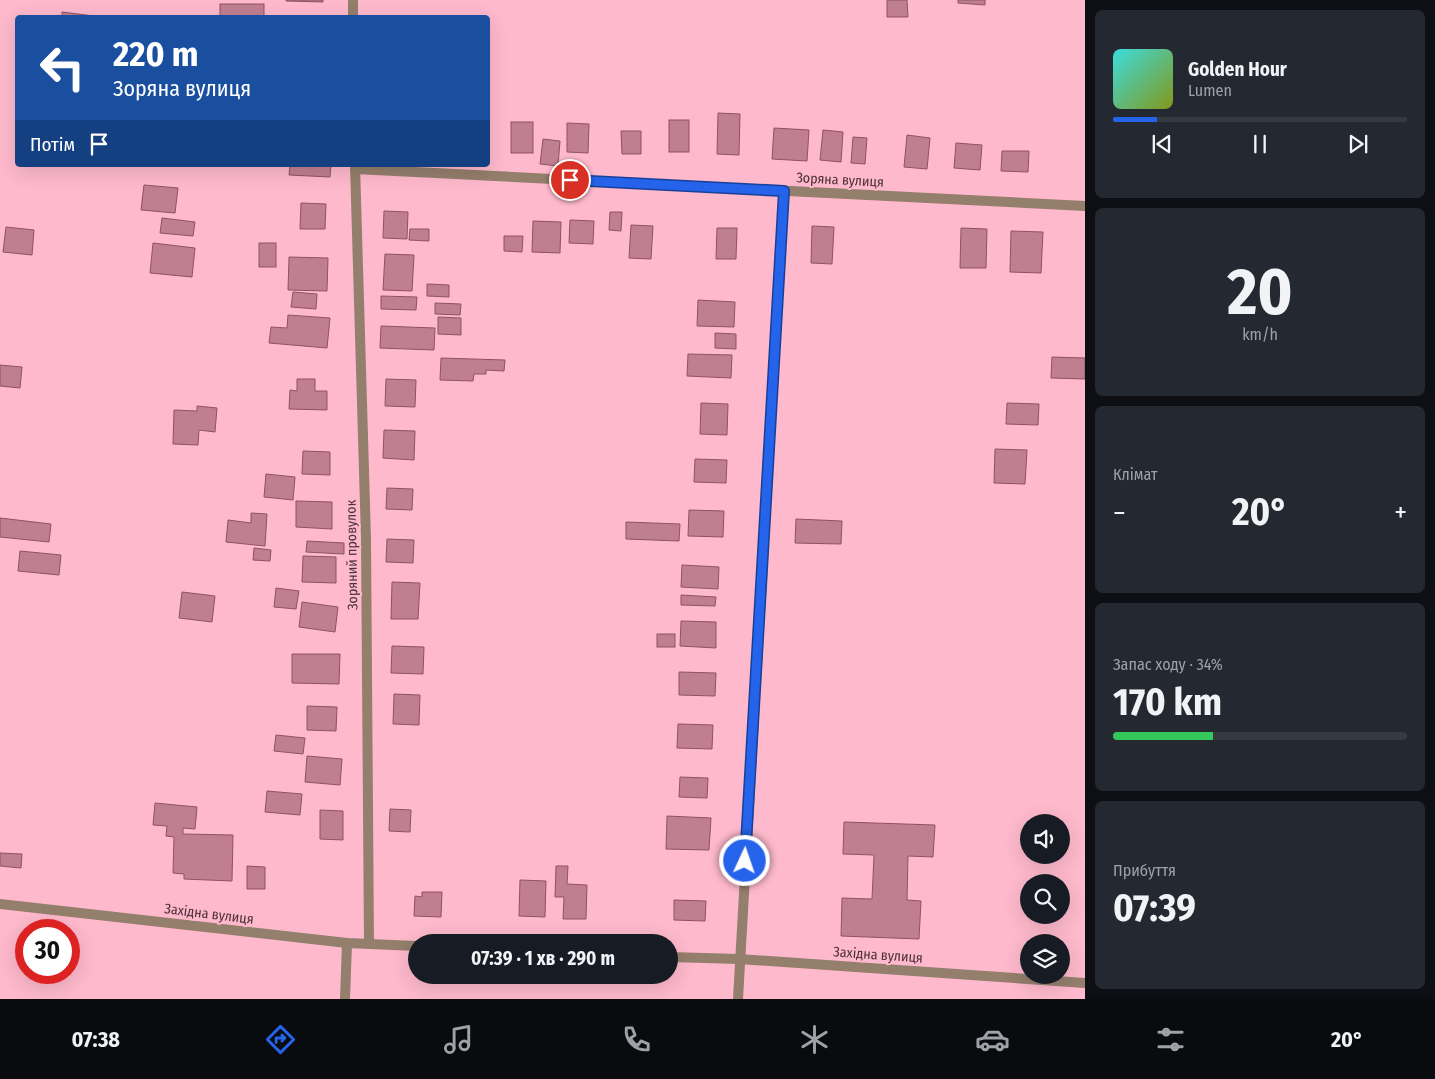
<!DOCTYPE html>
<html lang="uk">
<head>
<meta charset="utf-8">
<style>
  body { margin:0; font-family:"Fira Sans Condensed",sans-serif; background:#242831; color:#f1f3f6; height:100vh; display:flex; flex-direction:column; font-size:19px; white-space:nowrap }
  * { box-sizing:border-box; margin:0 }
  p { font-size:16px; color:#9ea1a6 }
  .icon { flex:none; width:28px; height:28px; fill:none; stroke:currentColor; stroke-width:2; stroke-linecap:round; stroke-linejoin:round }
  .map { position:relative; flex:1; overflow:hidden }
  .sheet { display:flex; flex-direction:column; gap:10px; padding:10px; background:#0d0f14; width:350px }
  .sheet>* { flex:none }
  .guide { position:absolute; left:15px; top:15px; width:475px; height:152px; border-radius:5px; box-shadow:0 5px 20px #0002; background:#1a4fa0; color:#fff; overflow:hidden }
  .controls { position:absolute; left:1020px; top:814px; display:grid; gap:10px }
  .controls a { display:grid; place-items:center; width:50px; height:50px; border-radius:50%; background:#171b24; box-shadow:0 5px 20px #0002; font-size:25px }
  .speed { position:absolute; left:15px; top:919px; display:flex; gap:10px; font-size:25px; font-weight:700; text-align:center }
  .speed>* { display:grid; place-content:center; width:65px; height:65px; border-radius:50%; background:#171b24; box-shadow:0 5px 20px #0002; line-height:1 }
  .speed .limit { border:8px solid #d22; background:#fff; color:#111 }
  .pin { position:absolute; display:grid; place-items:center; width:42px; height:42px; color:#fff; margin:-21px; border:2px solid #fff; border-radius:50%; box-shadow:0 1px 5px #0007 }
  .me { position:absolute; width:55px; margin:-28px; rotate:3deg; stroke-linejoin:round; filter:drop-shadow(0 0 4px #0008) }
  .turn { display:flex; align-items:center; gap:18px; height:105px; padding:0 15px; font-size:22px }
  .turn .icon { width:65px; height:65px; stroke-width:2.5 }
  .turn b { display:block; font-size:35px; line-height:42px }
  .then { display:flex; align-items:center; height:48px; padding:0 15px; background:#0003; gap:10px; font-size:19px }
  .big { font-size:38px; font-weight:700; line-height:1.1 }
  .sheet .card { flex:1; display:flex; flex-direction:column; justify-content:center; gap:8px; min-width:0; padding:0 18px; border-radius:8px; background:#242831 }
  .sheet .dial { align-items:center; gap:0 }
  .dial b { font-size:65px; line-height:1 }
  .song { display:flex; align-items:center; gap:15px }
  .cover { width:60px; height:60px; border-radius:8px; background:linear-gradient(135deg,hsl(180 70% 55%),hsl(70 70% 35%)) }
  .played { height:5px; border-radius:2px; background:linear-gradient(90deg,#2563eb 15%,#363941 15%) }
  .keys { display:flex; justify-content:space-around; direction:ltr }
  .heat { display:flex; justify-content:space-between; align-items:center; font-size:28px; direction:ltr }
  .charge { height:8px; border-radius:4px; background:linear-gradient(90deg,#34c759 34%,#363941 0) }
  .trip { position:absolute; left:408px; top:934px; width:270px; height:50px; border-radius:25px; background:#171b24; box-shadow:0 5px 20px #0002; font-weight:700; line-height:50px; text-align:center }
  .tab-bar { display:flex; height:80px; justify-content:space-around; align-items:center; background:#090b0e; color:#9ea1a6 }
  .tab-bar .icon { width:35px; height:35px }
  .tab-bar .current { color:#2563eb }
  .tab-bar b { font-size:22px; color:#f1f3f6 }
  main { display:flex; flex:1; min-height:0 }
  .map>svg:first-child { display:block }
</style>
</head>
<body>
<main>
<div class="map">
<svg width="1085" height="999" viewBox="0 0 1085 999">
  <rect width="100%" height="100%" fill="#feb9cc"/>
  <g fill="#c07f91" stroke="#8e5264">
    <path d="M 286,0 L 323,0 L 323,2 L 286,1 Z"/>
    <path d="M 887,0 L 907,0 L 908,17 L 887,17 Z"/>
    <path d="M 958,0 L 985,0 L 985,5 L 958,3 Z"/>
    <rect x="220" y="4" width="44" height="14"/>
    <path d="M 62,12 L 94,16 L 94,18 L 62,18 Z"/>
    <path d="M 718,113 L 740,114 L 739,155 L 717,154 Z"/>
    <rect x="669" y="120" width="20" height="32"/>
    <rect x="511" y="122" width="22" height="31"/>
    <path d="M 567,123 L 589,124 L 588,153 L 567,152 Z"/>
    <path d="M 774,128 L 809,130 L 807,161 L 772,159 Z"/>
    <path d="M 823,130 L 843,132 L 841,162 L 820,160 Z"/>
    <path d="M 621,131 L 641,131 L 641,154 L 622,154 Z"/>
    <path d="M 907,135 L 930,138 L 927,169 L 904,167 Z"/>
    <path d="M 853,137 L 867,138 L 865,164 L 851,163 Z"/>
    <path d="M 543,139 L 560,141 L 558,166 L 540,164 Z"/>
    <path d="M 956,143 L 982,145 L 980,170 L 954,168 Z"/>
    <path d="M 1002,151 L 1029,151 L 1028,172 L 1001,171 Z"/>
    <path d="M 290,165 L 331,165 L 330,177 L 289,175 Z"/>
    <path d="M 144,185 L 178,188 L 175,213 L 141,210 Z"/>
    <path d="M 301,203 L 326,204 L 325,229 L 300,229 Z"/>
    <path d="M 384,211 L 408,212 L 407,239 L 383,238 Z"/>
    <path d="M 610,212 L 622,212 L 621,231 L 609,230 Z"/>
    <path d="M 162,218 L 195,222 L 193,236 L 160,233 Z"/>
    <path d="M 570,220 L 594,221 L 593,244 L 569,243 Z"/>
    <path d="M 533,221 L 561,222 L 560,253 L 532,252 Z"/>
    <path d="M 631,225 L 653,226 L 651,259 L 629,258 Z"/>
    <path d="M 812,226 L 834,227 L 832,264 L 811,263 Z"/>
    <path d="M 6,227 L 34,230 L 32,255 L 3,252 Z"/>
    <path d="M 717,228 L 737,228 L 736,259 L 716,259 Z"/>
    <path d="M 961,228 L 987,229 L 986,268 L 960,268 Z"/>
    <path d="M 410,229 L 429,229 L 429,241 L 409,240 Z"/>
    <path d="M 1011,231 L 1043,232 L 1041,273 L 1010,272 Z"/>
    <path d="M 504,236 L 523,236 L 522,252 L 504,251 Z"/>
    <path d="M 153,243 L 195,248 L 192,277 L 150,273 Z"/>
    <rect x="259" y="243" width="17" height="24"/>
    <path d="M 385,254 L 414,255 L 412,291 L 383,290 Z"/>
    <path d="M 289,257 L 328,258 L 327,291 L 288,290 Z"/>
    <path d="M 427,284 L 449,285 L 449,297 L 427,296 Z"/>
    <path d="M 293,292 L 317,294 L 316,309 L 291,307 Z"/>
    <path d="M 381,296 L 417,297 L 416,310 L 381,309 Z"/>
    <path d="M 698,300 L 735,302 L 734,327 L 697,326 Z"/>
    <path d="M 435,303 L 461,304 L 460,315 L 435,314 Z"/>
    <path d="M 288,315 L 330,318 L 327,348 L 269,343 L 271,327 L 287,328 Z"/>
    <path d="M 438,317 L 461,318 L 461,335 L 438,334 Z"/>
    <path d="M 381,326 L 435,328 L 434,350 L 380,348 Z"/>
    <path d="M 715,333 L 736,334 L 736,349 L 715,348 Z"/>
    <path d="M 688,354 L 732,355 L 731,378 L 687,376 Z"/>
    <path d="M 1052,357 L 1085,358 L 1085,379 L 1051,378 Z"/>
    <path d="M 441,358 L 505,360 L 504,371 L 486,370 L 486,374 L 474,374 L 473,381 L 440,380 Z"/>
    <path d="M 0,365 L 22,367 L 20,388 L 0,386 Z"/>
    <path d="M 297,379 L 315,379 L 315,391 L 327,391 L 327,410 L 289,409 L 290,390 L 297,391 Z"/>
    <path d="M 386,379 L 416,380 L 415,407 L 385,406 Z"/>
    <path d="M 701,403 L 728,404 L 727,435 L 700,434 Z"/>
    <path d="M 1007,403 L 1039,404 L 1038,425 L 1006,424 Z"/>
    <path d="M 197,406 L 217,408 L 215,432 L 199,430 L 198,445 L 173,444 L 174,410 L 197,411 Z"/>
    <path d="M 384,430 L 415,431 L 414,460 L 383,458 Z"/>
    <path d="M 995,449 L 1027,450 L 1025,484 L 994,483 Z"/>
    <path d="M 303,451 L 330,452 L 330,475 L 302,474 Z"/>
    <path d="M 695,459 L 727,460 L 726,483 L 694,482 Z"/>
    <path d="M 266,474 L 295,477 L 293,500 L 264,497 Z"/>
    <path d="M 387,488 L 413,489 L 412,510 L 386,509 Z"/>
    <path d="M 296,501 L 332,502 L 332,529 L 296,527 Z"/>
    <path d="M 689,510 L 724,511 L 723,537 L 688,536 Z"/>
    <path d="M 251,513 L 267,514 L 265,546 L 226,542 L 228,520 L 251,523 Z"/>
    <path d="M 0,518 L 51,524 L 49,542 L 0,537 Z"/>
    <path d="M 796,519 L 842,521 L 841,544 L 795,543 Z"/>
    <path d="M 626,522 L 680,524 L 679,541 L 626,539 Z"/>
    <path d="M 387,539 L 414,540 L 413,563 L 386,562 Z"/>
    <path d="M 307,541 L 344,543 L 344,554 L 306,552 Z"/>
    <path d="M 254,548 L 271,550 L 270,561 L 253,560 Z"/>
    <path d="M 20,551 L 61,555 L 59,575 L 18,571 Z"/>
    <path d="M 303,556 L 336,557 L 336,583 L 302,582 Z"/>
    <path d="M 682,565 L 719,567 L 718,589 L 681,587 Z"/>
    <path d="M 392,582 L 420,583 L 418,619 L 391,619 Z"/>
    <path d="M 276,588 L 299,591 L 296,609 L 274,607 Z"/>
    <path d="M 182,592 L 215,596 L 212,622 L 179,618 Z"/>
    <path d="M 681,595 L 716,597 L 715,606 L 681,605 Z"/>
    <path d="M 302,602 L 338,607 L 335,632 L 299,627 Z"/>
    <path d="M 681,621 L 716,622 L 716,648 L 680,646 Z"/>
    <rect x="657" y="634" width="18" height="13"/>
    <path d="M 392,646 L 424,647 L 423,674 L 391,673 Z"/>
    <path d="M 292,654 L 340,654 L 339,684 L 292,683 Z"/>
    <path d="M 679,672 L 716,673 L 715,696 L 679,695 Z"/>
    <path d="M 394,694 L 420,695 L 419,725 L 393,724 Z"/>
    <path d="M 307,706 L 337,707 L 336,731 L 307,730 Z"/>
    <path d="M 678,724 L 713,725 L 712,749 L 677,748 Z"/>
    <path d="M 276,735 L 305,738 L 303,754 L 274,751 Z"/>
    <path d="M 307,756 L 342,759 L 340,785 L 305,782 Z"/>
    <path d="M 680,777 L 708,778 L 707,798 L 679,797 Z"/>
    <path d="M 267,791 L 302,794 L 300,815 L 265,812 Z"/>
    <path d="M 155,803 L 197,807 L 195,829 L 183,828 L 183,834 L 233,835 L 232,881 L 184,879 L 184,874 L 173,873 L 174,837 L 166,836 L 167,826 L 153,825 Z"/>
    <path d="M 390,809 L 411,810 L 410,832 L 389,831 Z"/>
    <path d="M 320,810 L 343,811 L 343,840 L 320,839 Z"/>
    <path d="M 667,816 L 711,818 L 709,850 L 666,849 Z"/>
    <path d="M 844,822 L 935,825 L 933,857 L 908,856 L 907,900 L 921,901 L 919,939 L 841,936 L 842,898 L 872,899 L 874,855 L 843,854 Z"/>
    <path d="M 0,853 L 22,854 L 21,868 L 0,866 Z"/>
    <path d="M 247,866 L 265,867 L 265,889 L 247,889 Z"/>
    <path d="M 556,866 L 568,866 L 567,884 L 587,885 L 586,919 L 563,919 L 564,897 L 555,897 Z"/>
    <path d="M 520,880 L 546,881 L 545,917 L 519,916 Z"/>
    <path d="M 422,892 L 442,892 L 441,917 L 414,916 L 415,896 L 422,897 Z"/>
    <path d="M 674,900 L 706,901 L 705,921 L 674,920 Z"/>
  </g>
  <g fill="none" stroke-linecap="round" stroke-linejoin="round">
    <g stroke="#947e6c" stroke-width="10">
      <path d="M 353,0 L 353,18"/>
      <path d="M 355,165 L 366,539 L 369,944"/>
      <path d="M 355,169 L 1085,206"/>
      <path d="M 0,904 L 347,943 L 416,946"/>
      <path d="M 669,957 L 739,959 L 1085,983"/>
      <path d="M 345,999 L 347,943"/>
      <path d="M 738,999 L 784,191"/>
    </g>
  </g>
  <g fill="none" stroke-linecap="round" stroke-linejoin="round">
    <defs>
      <path id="route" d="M 570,180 L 784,191 L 745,861"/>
    </defs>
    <use href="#route" stroke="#184099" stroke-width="12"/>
    <use href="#route" stroke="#2563eb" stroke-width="9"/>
  </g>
  <g text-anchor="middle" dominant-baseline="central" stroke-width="4" stroke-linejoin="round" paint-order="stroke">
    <g font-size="14" fill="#4c3139" stroke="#feb9cc">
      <text transform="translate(840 180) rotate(3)">Зоряна вулиця</text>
      <text transform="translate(352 555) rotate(-91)">Зоряний провулок</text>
      <text transform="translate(209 914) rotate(7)">Західна вулиця</text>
      <text transform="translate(878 955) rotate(4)">Західна вулиця</text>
    </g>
  </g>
</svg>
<div class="controls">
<a><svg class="icon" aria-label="sound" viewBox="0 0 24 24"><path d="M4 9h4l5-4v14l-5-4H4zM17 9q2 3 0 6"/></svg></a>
<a><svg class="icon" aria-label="search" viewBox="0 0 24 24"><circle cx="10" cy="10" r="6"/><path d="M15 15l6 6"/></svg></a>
<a><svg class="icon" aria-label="layers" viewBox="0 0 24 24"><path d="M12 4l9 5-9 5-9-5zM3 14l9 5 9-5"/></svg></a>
</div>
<div class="speed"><div class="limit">30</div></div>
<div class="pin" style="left:570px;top:180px;background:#d93025"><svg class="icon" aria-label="arrive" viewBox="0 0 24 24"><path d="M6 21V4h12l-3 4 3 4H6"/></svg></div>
<svg class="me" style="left:745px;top:861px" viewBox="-20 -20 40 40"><circle r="17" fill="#2563eb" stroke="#fff" stroke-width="3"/><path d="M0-11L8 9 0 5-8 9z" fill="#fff"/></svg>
<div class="trip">07:39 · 1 хв · 290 m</div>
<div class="guide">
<div class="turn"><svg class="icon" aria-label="left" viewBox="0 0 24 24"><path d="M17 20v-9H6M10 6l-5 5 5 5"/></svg><div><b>220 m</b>Зоряна вулиця</div></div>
<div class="then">Потім<svg class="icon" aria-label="arrive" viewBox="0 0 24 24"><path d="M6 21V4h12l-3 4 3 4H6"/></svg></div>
</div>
</div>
<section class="sheet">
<div class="card">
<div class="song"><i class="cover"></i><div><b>Golden Hour</b><p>Lumen</p></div></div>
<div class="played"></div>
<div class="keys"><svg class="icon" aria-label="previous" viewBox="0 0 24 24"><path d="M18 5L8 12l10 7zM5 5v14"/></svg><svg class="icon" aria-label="pause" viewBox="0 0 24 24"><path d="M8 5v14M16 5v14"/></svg><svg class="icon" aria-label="next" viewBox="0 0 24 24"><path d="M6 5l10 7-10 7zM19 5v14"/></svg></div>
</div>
<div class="card dial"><b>20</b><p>km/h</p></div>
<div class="card"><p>Клімат</p>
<div class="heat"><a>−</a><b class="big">20°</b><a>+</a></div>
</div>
<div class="card"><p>Запас ходу · 34%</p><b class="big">170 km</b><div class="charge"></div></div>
<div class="card"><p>Прибуття</p><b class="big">07:39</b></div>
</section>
</main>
<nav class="tab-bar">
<b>07:38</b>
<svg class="icon current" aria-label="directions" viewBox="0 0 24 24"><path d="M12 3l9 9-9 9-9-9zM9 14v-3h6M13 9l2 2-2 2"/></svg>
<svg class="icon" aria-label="music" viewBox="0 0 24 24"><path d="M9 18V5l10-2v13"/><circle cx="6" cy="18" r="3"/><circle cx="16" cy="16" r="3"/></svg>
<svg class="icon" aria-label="phone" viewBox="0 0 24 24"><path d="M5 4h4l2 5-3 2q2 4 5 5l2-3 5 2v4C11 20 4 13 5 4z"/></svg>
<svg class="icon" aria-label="climate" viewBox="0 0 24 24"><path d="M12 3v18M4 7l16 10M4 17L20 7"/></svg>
<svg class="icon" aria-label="car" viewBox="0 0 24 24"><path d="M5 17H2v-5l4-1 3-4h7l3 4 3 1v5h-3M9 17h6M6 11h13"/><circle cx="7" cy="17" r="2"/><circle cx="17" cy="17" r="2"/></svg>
<svg class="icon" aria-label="filters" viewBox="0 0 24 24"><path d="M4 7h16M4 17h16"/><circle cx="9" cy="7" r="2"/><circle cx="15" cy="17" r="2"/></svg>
<b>20°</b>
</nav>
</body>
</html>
